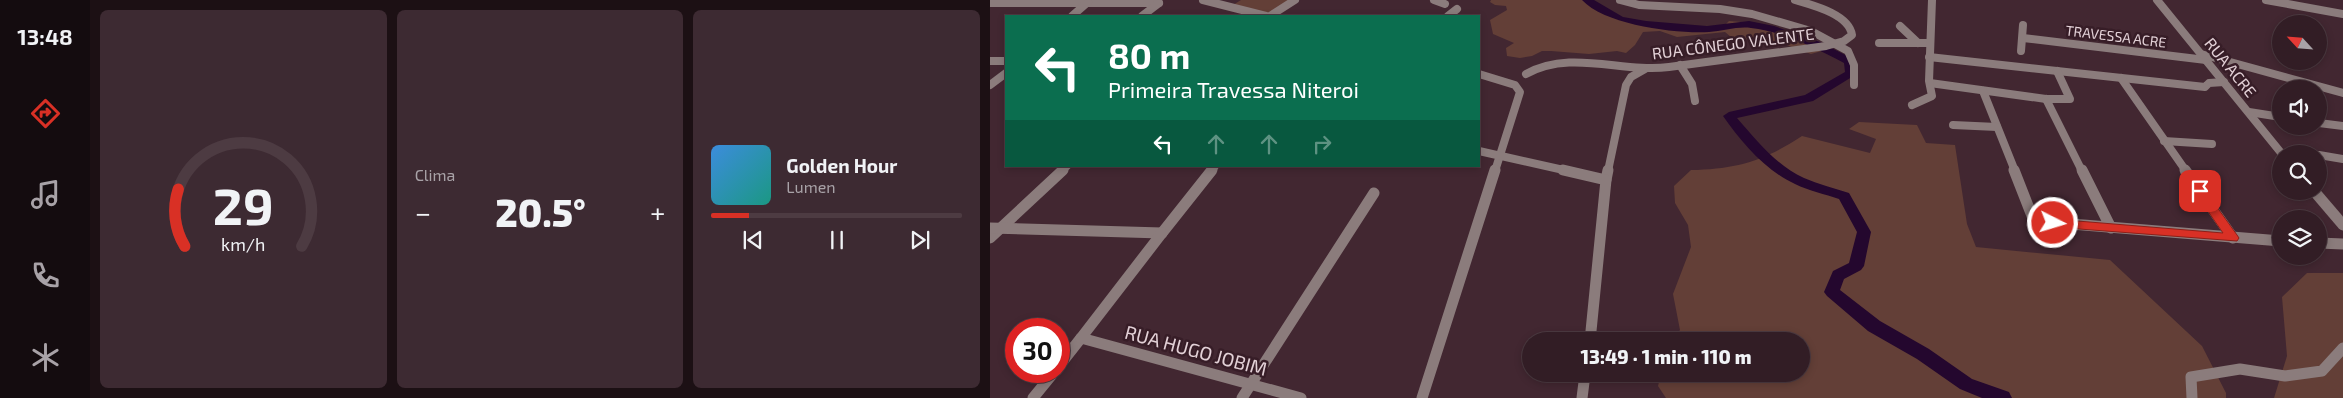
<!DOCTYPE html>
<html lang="pt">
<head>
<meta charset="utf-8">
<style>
  body { margin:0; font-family:"Exo 2",sans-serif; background:#3d2a32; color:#f1f3f6; height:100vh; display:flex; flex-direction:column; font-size:19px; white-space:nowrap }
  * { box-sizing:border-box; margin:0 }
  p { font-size:16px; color:#a8a2a7 }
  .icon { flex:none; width:28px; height:28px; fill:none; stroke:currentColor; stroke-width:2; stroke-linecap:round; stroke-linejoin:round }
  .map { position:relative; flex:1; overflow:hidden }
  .drawer { display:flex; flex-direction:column; gap:10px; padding:10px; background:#1c1014; width:900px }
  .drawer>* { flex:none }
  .banner { position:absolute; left:15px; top:15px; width:475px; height:152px; border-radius:0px; box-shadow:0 2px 8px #0003,0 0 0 1px #4d3b42; background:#0b6e4f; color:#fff; overflow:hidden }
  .needle { width:32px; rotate:296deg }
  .tools { position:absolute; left:1282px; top:15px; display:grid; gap:10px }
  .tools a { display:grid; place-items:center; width:55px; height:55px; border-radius:50%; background:#321d25; box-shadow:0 2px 8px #0003,0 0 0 1px #4d3b42; font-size:25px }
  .speed { position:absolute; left:15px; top:318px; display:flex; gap:10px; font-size:25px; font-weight:700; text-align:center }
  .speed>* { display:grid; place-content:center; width:65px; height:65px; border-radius:50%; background:#321d25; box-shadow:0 2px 8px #0003,0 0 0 1px #4d3b42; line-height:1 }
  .speed .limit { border:8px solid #d22; background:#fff; color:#111 }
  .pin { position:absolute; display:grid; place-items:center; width:42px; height:42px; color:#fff; margin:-21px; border-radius:10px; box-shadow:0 2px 8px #0006 }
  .me { position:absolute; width:55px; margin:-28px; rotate:95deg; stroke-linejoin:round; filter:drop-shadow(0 0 4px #0008) }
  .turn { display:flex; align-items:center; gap:18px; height:105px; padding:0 20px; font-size:22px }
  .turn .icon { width:65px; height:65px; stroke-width:2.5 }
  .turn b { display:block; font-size:35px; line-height:42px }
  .lanes { display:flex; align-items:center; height:48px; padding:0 20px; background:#0003; justify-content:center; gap:25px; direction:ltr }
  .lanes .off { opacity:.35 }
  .big { font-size:38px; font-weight:800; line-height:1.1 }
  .drawer .widget { flex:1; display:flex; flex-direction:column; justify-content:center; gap:8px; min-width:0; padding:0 18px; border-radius:8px; background:#3d2a32 }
  .drawer .dial { align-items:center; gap:0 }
  .dial svg { height:130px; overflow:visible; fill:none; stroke:#4d3b42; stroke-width:7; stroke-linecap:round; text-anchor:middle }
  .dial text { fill:#f1f3f6; stroke:none }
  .song { display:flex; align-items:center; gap:15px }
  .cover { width:60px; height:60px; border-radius:8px; background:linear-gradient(135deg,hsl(210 70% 55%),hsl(170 70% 35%)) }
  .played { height:5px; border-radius:2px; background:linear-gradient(90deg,#d93025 15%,#4d3b42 15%) }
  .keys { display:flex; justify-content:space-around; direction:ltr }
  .heat { display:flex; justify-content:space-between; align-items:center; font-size:28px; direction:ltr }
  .drawer .tiles { flex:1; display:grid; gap:10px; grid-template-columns:repeat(3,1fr) }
  .trip { position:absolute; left:532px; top:332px; width:288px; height:50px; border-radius:25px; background:#321d25; box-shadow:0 2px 8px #0003,0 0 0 1px #4d3b42; font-weight:800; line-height:50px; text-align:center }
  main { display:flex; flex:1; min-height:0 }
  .tab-bar { display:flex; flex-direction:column; width:90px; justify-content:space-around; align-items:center; background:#140c0f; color:#a8a2a7 }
  .tab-bar .icon { width:35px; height:35px }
  .tab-bar .active { color:#d93025 }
  .tab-bar b { font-size:22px; color:#f1f3f6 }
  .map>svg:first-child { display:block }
</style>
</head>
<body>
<main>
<nav class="tab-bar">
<b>13:48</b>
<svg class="icon active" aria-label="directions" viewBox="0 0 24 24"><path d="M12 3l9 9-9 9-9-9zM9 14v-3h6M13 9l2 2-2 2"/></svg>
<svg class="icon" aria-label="music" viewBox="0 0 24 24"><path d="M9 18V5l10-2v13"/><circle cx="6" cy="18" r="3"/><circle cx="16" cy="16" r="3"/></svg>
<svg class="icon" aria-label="phone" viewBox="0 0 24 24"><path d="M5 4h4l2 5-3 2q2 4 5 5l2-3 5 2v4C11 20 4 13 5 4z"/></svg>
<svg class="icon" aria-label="climate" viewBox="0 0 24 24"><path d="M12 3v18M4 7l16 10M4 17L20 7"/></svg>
</nav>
<section class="drawer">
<div class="tiles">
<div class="widget dial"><svg viewBox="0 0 100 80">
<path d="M14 69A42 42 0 1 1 86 69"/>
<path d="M14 69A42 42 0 0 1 10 34" stroke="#d93025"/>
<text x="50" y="56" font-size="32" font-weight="700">29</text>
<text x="50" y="72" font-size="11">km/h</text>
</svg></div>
<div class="widget"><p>Clima</p>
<div class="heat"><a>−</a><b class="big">20.5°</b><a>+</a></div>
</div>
<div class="widget">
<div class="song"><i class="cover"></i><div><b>Golden Hour</b><p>Lumen</p></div></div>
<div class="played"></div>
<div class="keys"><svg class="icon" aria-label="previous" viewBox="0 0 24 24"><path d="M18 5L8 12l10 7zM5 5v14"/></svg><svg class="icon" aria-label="pause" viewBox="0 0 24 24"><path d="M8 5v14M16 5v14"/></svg><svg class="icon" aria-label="next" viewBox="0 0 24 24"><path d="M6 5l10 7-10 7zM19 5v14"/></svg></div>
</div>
</div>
</section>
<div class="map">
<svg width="1353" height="398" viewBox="0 0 1353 398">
  <rect width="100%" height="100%" fill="#422731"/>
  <g fill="#633f37">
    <path d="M 251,0 L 302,0 L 280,14 L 243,5 Z"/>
    <path d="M 501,0 L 601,0 L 631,17 L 652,23 L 717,27 L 735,25 L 739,21 C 770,23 810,31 835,50 L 821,54 L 786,41 L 768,44 L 766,41 L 741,37 L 735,32 L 687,37 L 670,31 L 653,32 L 645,45 L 636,53 L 627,51 L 599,54 L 561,51 L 552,51 L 542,56 L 530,58 L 517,56 L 516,48 L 524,43 L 503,34 L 500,20 L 517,10 L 516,6 L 505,5 L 500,2 Z"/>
    <path d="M 869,122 L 927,125 L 936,143 L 965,145 L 977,224 L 986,247 L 1120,260 L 1212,346 L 1236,393 L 1236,398 L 676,398 L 668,386 L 671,374 L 811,374 L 811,341 L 682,341 L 690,330 L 683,294 L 701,247 L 698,225 L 685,203 L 684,186 L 701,170 C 746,169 774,161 812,136 L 880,153 L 886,139 L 859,129 Z"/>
    <path d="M 1317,273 L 1353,273 L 1353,398 L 1284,398 L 1297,356 L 1292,297 Z"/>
  </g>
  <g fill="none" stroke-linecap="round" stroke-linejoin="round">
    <path fill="#24072e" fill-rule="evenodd" d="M 592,0 L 604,0 L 633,17 L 656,21 L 717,26 L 759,21 L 784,26 L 830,42 L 863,59 L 867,73 L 865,75 L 823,101 L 747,118 C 767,141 786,165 814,178 C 828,184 844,188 859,193 L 881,232 L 874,266 L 871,270 L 854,279 L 850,290 L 890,321 L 939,349 L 982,379 L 1019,392 L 1022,398 L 992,398 L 970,389 L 927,359 L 878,331 L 837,296 L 834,292 L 843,271 L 859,263 L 867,232 L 849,199 C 835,194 819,191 805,184 C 776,171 751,142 733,116 L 739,112 L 815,95 L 855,72 L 854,63 C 825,48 794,32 761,28 C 748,26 733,31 719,32 C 686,34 615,25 592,0 Z"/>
    <g stroke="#8b7c7c" stroke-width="8">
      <path d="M 213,0 L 276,16"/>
      <path d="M 444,0 L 455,4"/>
      <path d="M 630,0 L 649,5 L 730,9 L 762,14 L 821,31 L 858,51 L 864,65 L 864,85"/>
      <path d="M 1167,0 L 1292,154"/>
      <path d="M 0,3 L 169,3"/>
      <path d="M 82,16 L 98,2"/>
      <path d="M 152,16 L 169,3"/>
      <path d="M 280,16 L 305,0"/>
      <path d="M 458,16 L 467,9"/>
      <path d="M 910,26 L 928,43"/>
      <path d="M 1033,38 L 1216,60"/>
      <path d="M 889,43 L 940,43"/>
      <path d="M 1031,51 L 1033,25"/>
      <path d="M 1211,54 L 1353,93"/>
      <path d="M 939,57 L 1215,87 L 1219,83 L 1234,82"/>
      <path d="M 690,65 L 702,84 L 705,101"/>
      <path d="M 489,74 L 525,85 L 530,92 L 505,171"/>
      <path d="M 536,74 C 581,49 631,73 679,67 L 836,46 L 854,41 L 862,35 C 859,14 822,5 805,0"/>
      <path d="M 1131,78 L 1196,171"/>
      <path d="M 940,83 L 1056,99 L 1080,99 L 1067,71"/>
      <path d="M 0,85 L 16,73"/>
      <path d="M 993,91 L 1025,171"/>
      <path d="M 1056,99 L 1092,171"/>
      <path d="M 922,105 L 942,96 L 939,81 L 942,0"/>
      <path d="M 1259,112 L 1291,117"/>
      <path d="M 1329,123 L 1353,126"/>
      <path d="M 963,125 L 1007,127"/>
      <path d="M 1174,141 L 1222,144"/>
      <path d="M 1291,153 L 1314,154"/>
      <path d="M 1329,155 L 1353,159"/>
      <path d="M 71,171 L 77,166"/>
      <path d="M 221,171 L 225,166"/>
      <path d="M 618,171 L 636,85 L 641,77 L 655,69"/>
    </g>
    <g stroke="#8b7c7c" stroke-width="11">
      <path d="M 1024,170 L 1044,221 L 1291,241"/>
      <path d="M 1092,170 L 1121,228"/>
      <path d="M 1195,170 L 1243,238"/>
      <path d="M 616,180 L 618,170"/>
      <path d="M 1324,191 L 1353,225"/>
      <path d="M 172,233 L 222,170"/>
      <path d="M 0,238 L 73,170"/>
      <path d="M 1329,243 L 1353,244"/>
      <path d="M 69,366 L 91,338"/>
      <path d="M 43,398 L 65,371"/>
      <path d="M 252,398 L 384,193"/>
      <path d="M 432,398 L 505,170"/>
      <path d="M 1202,398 L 1201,377 L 1250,369 L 1295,376 L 1332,371 L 1353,348"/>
    </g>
    <g stroke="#8b7c7c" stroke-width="8">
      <path d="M 1276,0 L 1353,14"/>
      <path d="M 0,61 L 16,61"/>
      <path d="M 489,151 L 578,171"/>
    </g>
    <g stroke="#8b7c7c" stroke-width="11">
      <path d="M 573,170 L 616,180 L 600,341"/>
      <path d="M 0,228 L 172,233"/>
      <path d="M 172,233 L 91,338 L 311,398"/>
      <path d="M 592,398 L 595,374"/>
    </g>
  </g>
  <path fill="#d93025" stroke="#8d1f18" d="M 1210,188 L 1214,189 L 1247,235 L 1249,238 L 1247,241 L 1063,227 L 1057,223 L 1063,219 L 1233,233 L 1204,191 Z"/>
  <g text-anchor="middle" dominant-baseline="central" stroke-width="5" stroke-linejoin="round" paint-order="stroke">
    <g font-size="14" fill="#e3d1d7" stroke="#371d27">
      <text transform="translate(1126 36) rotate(7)">TRAVESSA ACRE</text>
    </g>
    <g font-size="16" fill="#e3d1d7" stroke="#371d27">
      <text transform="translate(743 43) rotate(-7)">RUA CÔNEGO VALENTE</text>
      <text transform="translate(1241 67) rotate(51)">RUA ACRE</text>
    </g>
    <g font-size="19" fill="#e3d1d7" stroke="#371d27">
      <text transform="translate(206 350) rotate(15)">RUA HUGO JOBIM</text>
    </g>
  </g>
</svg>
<div class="tools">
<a><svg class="needle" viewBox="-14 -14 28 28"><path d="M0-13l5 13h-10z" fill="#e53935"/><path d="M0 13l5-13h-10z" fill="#a8a2a7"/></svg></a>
<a><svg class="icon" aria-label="sound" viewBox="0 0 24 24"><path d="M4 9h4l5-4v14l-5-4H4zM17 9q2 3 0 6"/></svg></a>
<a><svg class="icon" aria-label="search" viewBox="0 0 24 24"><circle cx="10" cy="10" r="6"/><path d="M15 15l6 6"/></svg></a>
<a><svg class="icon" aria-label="layers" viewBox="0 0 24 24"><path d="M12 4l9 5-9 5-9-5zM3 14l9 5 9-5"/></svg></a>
</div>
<div class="speed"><div class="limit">30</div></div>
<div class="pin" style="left:1210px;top:191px;background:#d93025"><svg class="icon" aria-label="arrive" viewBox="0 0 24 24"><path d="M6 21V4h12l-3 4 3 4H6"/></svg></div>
<svg class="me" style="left:1063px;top:223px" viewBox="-20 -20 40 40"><circle r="17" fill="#d93025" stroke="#fff" stroke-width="3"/><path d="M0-11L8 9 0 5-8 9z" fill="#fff"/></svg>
<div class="trip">13:49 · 1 min · 110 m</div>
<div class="banner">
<div class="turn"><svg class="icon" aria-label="left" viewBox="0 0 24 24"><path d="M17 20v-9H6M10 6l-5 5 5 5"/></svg><div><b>80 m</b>Primeira Travessa Niteroi</div></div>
<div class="lanes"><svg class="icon" aria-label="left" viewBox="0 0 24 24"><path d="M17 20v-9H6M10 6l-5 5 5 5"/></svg><svg class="icon off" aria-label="ahead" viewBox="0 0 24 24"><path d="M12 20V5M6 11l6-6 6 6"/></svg><svg class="icon off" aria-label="ahead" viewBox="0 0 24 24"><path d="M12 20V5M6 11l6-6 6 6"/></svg><svg class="icon off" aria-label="right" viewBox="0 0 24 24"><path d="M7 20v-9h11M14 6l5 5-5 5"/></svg></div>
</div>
</div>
</main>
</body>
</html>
